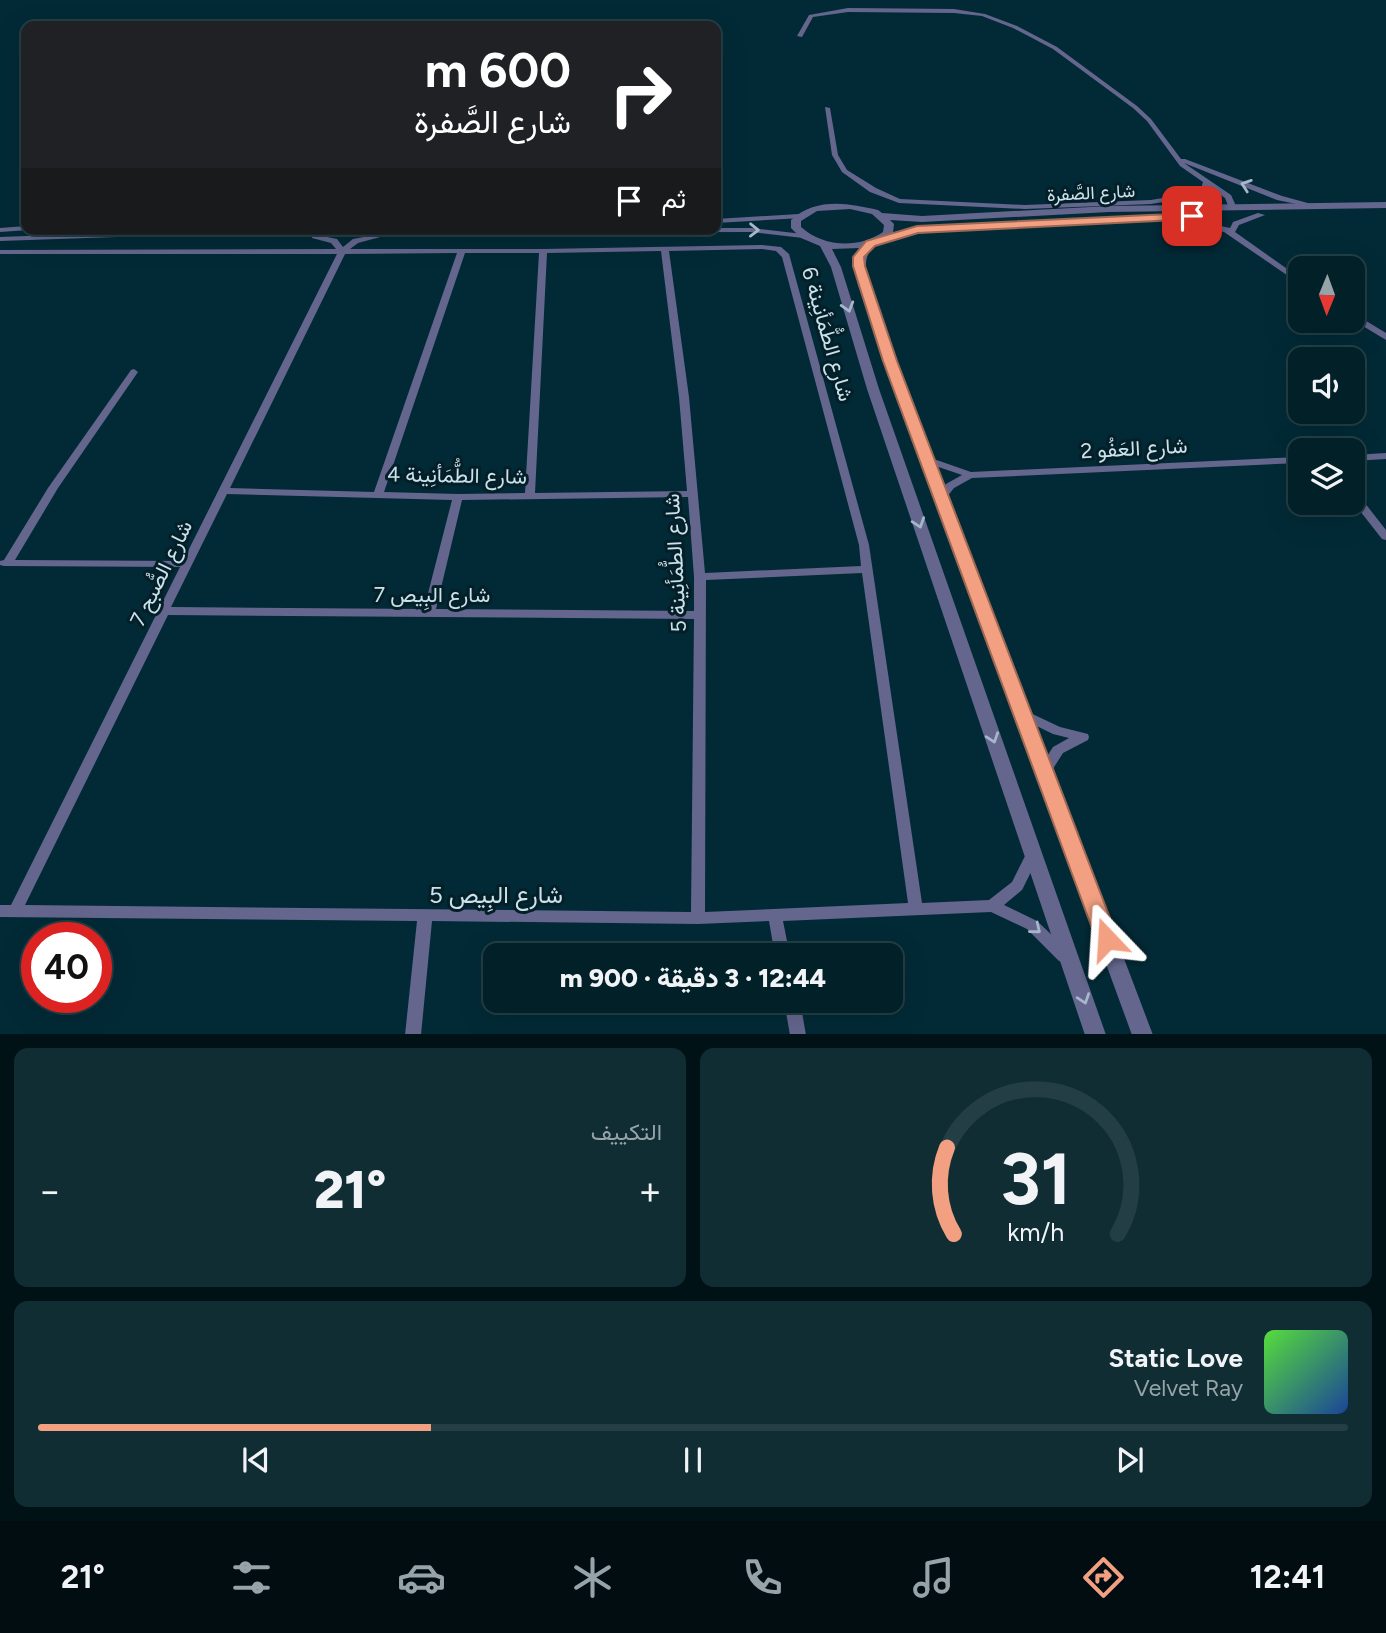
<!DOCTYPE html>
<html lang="ar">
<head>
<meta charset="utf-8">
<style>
  body { margin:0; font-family:Figtree,Vazirmatn,sans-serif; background:#102d34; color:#f1f3f6; direction:rtl; height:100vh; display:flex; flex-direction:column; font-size:26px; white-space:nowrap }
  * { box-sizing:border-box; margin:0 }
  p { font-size:23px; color:#96a3a8 }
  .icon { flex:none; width:38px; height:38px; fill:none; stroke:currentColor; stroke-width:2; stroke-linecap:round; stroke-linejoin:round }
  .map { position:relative; height:1034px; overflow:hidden; direction:ltr }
  .details { display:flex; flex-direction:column; gap:14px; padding:14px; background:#011216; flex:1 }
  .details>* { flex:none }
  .guide { position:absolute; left:21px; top:21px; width:700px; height:214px; border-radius:14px; box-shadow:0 7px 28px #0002,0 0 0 2px #233e45; direction:rtl; background:#202124; color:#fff; overflow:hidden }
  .needle { width:46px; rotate:181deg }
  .controls { position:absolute; left:1288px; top:256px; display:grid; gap:14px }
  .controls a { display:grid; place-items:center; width:77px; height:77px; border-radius:14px; background:#022028; box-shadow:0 7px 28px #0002,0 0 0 2px #233e45; font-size:35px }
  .speed { position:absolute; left:21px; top:922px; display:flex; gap:14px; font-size:35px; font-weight:700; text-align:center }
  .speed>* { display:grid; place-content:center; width:91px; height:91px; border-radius:50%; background:#022028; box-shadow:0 7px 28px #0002,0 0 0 2px #233e45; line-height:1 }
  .speed .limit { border:10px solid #d22; background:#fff; color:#111 }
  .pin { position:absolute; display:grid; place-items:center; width:60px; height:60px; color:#fff; margin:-30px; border-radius:14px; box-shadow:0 4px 10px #0006 }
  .me { position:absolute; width:77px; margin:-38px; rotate:340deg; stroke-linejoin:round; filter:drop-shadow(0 0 5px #0008) }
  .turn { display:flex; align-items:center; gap:24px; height:147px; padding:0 35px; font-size:32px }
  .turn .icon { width:91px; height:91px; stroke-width:2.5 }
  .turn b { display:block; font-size:49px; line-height:60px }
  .then { display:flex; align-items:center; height:66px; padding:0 35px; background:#0003; gap:14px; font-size:26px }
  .big { font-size:52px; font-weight:800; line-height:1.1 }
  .details .widget { flex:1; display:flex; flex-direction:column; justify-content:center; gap:10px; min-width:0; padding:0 24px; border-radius:14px; background:#102d34 }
  .details .dial { align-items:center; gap:0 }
  .dial svg { height:182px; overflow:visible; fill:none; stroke:#233e45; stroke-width:7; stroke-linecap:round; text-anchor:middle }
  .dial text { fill:#f1f3f6; stroke:none }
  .song { display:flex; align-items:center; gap:21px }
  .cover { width:84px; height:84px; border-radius:10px; background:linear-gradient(135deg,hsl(110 70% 55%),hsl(220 70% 35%)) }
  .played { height:7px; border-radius:4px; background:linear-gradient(90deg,#f2a081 30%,#233e45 30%) }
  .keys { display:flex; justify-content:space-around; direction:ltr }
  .heat { display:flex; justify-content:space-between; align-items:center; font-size:38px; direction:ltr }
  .details .tiles { flex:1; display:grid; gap:14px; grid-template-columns:1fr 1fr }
  .widget:last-child { grid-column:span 2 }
  .trip { position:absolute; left:483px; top:943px; width:420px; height:70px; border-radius:14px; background:#022028; box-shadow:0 7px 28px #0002,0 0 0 2px #233e45; font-weight:800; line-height:70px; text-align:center; direction:rtl }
  .dock { display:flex; height:112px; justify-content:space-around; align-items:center; background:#010d10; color:#96a3a8 }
  .dock .icon { width:49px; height:49px }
  .dock .selected { color:#f2a081 }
  .dock b { font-size:32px; color:#f1f3f6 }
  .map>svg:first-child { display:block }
</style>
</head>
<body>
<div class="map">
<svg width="1386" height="1035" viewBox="0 0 1386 1035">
  <rect width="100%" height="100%" fill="#022a36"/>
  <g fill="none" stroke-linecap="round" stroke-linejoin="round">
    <g fill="#64668d" fill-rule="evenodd">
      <path d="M 848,8 L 954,9 L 985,14 L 1017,26 L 1057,47 L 1137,106 L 1151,119 L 1181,159 L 1185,159 L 1282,196 L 1315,205 L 1311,207 L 1277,200 L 1184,163 L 1231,195 L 1236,206 L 1235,208 L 1229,208 L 1225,198 L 1209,187 L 1208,192 L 1202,196 L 1151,204 L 1025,209 L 899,203 L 870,192 L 842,172 L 832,155 L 825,107 L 830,108 L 838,155 L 847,170 L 876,188 L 900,199 L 1025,205 L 1151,200 L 1197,192 L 1201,189 L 1203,182 L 1180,166 L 1147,121 L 1133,108 L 1053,49 L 1013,28 L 982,16 L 954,13 L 848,12 L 813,17 L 802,37 L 797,36 L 809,15 Z"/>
      <path d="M 1258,213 L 1265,215 L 1239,225 L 1235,232 L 1300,278 L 1300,284 L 1224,232 L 1164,217 L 1168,215 L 1230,228 L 1233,222 Z"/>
      <path d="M 799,214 L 802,214 L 802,218 L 716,223 L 716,219 Z"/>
      <path d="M 26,226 L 26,229 L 29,230 L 0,232 L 0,228 Z"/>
      <path d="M 716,228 L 751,228 L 803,234 L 807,236 L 803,238 L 751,232 L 232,233 L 0,241 L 0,237 L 217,229 L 716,229 Z"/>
      <path d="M 312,234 L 337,239 L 343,247 L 353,239 L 380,234 L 384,236 L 358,243 L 350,249 L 543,249 L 762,245 L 781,247 L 789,254 L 869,545 L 922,903 L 989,900 L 1012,882 L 1028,850 L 1033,848 L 1038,850 L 1040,854 L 1022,890 L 1004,905 L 1037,921 L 1069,951 L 1072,956 L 1069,961 L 1064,962 L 1059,961 L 1027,929 L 991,912 L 783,921 L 790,956 L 775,956 L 769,921 L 698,924 L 432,921 L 421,1035 L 405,1035 L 417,921 L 0,917 L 0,905 L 11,905 L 180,567 L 4,566 L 0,565 L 0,561 L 4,560 L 48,488 L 131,370 L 134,369 L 138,372 L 58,488 L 15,560 L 183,561 L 337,254 L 0,254 L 0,250 L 336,249 L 331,243 L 312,238 ZM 762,249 L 776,251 L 782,257 L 859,545 L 861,566 L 705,573 L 689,397 L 669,251 ZM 661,251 L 679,397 L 687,491 L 535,493 L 547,253 ZM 457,253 L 374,492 L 230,488 L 345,254 ZM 465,253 L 539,253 L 525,493 L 458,494 L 384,492 ZM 227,494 L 452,500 L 424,609 L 171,607 ZM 688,497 L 694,577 L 694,611 L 436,609 L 462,500 ZM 862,573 L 908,903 L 705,912 L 706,580 ZM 168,615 L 694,619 L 691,912 L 25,905 Z"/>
      <path d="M 1353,313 L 1386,333 L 1386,340 L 1353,320 Z"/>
      <path d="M 1386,453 L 1386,459 L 1353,461 L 1353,455 Z"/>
      <path d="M 928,457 L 971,472 L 1300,457 L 1300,463 L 972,478 L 954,488 L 946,498 L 942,499 L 937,496 L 946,484 L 962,475 L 924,462 L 923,460 Z"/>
      <path d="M 1353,492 L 1357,493 L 1386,530 L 1386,540 L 1382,539 L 1353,502 Z"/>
      <path d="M 1024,710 L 1060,727 L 1088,734 L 1089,737 L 1088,740 L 1063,753 L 1049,775 L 1044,777 L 1039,775 L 1037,772 L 1053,747 L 1069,738 L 1053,734 L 1020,718 L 1018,715 L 1020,712 Z"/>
      <path d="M 784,1001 L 800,1001 L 806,1035 L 790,1035 Z"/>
    </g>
    <path fill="#64668d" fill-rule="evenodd" d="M 1386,202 L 1386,208 L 1109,212 L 922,222 L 890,220 L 894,224 L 893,233 L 941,225 L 946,228 L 941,231 C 895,238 849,232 872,294 L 1153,1035 L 1132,1035 L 858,285 L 854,267 L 859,248 L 832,249 L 841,267 L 879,389 L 1106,1035 L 1085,1035 L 867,389 L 831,267 L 820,246 L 801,238 L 791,228 L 791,220 C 816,197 848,203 878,210 L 882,213 L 922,216 L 1109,206 ZM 850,209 L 872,214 L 884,225 L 883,232 C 858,249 823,247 801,227 L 801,221 L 817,211 Z"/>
  </g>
  <defs><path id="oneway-chevron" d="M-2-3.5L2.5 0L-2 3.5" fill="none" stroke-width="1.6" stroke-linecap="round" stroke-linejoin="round" transform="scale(1.75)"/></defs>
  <g stroke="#a6b7ca">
    <use href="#oneway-chevron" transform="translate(1246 185) rotate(-161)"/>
    <use href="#oneway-chevron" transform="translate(754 230) rotate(1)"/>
    <use href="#oneway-chevron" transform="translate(848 307) rotate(73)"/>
    <use href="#oneway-chevron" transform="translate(919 523) rotate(71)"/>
    <use href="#oneway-chevron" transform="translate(993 738) rotate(71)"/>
    <use href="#oneway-chevron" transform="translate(1036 929) rotate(39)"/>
    <use href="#oneway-chevron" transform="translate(1084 999) rotate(71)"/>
  </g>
  <path fill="#f2a081" stroke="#9d6854" stroke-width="2" d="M 1192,213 L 1196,214 L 1196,219 L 918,233 L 875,246 L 864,257 L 865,266 L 897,361 L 1118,939 L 1115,946 L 1107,949 L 1099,946 L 1096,939 L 883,361 L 853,266 L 853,257 L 866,241 L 917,226 Z"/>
  <g text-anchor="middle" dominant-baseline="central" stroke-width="6" stroke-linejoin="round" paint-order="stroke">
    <g font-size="18" fill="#c9e2eb" stroke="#051f28">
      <text transform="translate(1091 193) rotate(-3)">شارع الصَّفرة</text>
    </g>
    <g font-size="21" fill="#c9e2eb" stroke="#051f28">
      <text transform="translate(828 334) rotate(74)">شارع الطُّمَأنِينة 6</text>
      <text transform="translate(1134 448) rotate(-3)">شارع العَفُو 2</text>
      <text transform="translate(457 475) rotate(1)">شارع الطُّمَأنِينة 4</text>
      <text transform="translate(675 563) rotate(-93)">شارع الطُّمَأنِينة 5</text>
      <text transform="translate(161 573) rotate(-64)">شارع الصُّبح 7</text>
      <text x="432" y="594">شارع البِيص 7</text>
    </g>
    <g font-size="24" fill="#c9e2eb" stroke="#051f28">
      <text x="496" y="894">شارع البِيص 5</text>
    </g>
  </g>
</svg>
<div class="controls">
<a><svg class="needle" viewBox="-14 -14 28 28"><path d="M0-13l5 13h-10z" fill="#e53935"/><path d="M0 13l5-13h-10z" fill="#96a3a8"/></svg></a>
<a><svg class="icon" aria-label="sound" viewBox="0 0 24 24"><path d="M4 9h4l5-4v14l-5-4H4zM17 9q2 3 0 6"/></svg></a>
<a><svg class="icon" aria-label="layers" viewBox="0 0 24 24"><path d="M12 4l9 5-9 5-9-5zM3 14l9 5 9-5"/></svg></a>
</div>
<div class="speed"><div class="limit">40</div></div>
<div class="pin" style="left:1192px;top:216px;background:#d93025"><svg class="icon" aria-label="arrive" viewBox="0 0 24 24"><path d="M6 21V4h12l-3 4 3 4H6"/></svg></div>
<svg class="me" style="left:1107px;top:939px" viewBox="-20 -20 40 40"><path d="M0-17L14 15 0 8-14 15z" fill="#f2a081" stroke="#fff" stroke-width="4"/></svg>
<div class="trip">12:44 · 3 دقيقة · 900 m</div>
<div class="guide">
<div class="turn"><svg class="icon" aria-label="right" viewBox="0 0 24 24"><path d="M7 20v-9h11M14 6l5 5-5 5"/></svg><div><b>600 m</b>شارع الصَّفرة</div></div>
<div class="then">ثم<svg class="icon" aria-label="arrive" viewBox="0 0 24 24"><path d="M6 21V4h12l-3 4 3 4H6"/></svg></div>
</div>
</div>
<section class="details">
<div class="tiles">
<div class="widget dial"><svg viewBox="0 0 100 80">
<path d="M14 69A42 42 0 1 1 86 69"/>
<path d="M14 69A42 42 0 0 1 11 31" stroke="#f2a081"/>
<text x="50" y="56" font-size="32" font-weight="700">31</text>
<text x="50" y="72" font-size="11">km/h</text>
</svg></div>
<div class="widget"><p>التكييف</p>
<div class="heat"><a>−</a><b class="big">21°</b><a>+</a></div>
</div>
<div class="widget">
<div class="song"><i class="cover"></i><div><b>Static Love</b><p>Velvet Ray</p></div></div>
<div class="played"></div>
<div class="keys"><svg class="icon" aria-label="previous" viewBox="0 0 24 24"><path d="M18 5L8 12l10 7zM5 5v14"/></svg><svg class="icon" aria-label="pause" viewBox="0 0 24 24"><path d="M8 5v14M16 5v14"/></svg><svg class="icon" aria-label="next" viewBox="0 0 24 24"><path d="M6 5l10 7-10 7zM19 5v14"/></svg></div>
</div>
</div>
</section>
<nav class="dock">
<b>12:41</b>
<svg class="icon selected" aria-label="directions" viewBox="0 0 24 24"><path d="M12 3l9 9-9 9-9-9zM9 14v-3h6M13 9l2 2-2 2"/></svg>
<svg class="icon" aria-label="music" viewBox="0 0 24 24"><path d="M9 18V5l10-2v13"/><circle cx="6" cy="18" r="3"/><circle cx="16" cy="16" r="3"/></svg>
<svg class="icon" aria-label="phone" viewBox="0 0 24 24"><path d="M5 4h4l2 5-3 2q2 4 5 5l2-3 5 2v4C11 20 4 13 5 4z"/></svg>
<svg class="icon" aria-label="climate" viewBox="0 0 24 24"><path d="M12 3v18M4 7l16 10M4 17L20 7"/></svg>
<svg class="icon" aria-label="car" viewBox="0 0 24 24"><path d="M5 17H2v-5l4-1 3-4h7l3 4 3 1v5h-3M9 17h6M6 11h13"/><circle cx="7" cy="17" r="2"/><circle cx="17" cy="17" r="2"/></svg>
<svg class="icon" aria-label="filters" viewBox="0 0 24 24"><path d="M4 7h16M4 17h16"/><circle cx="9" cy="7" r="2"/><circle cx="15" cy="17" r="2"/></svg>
<b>21°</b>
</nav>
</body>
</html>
